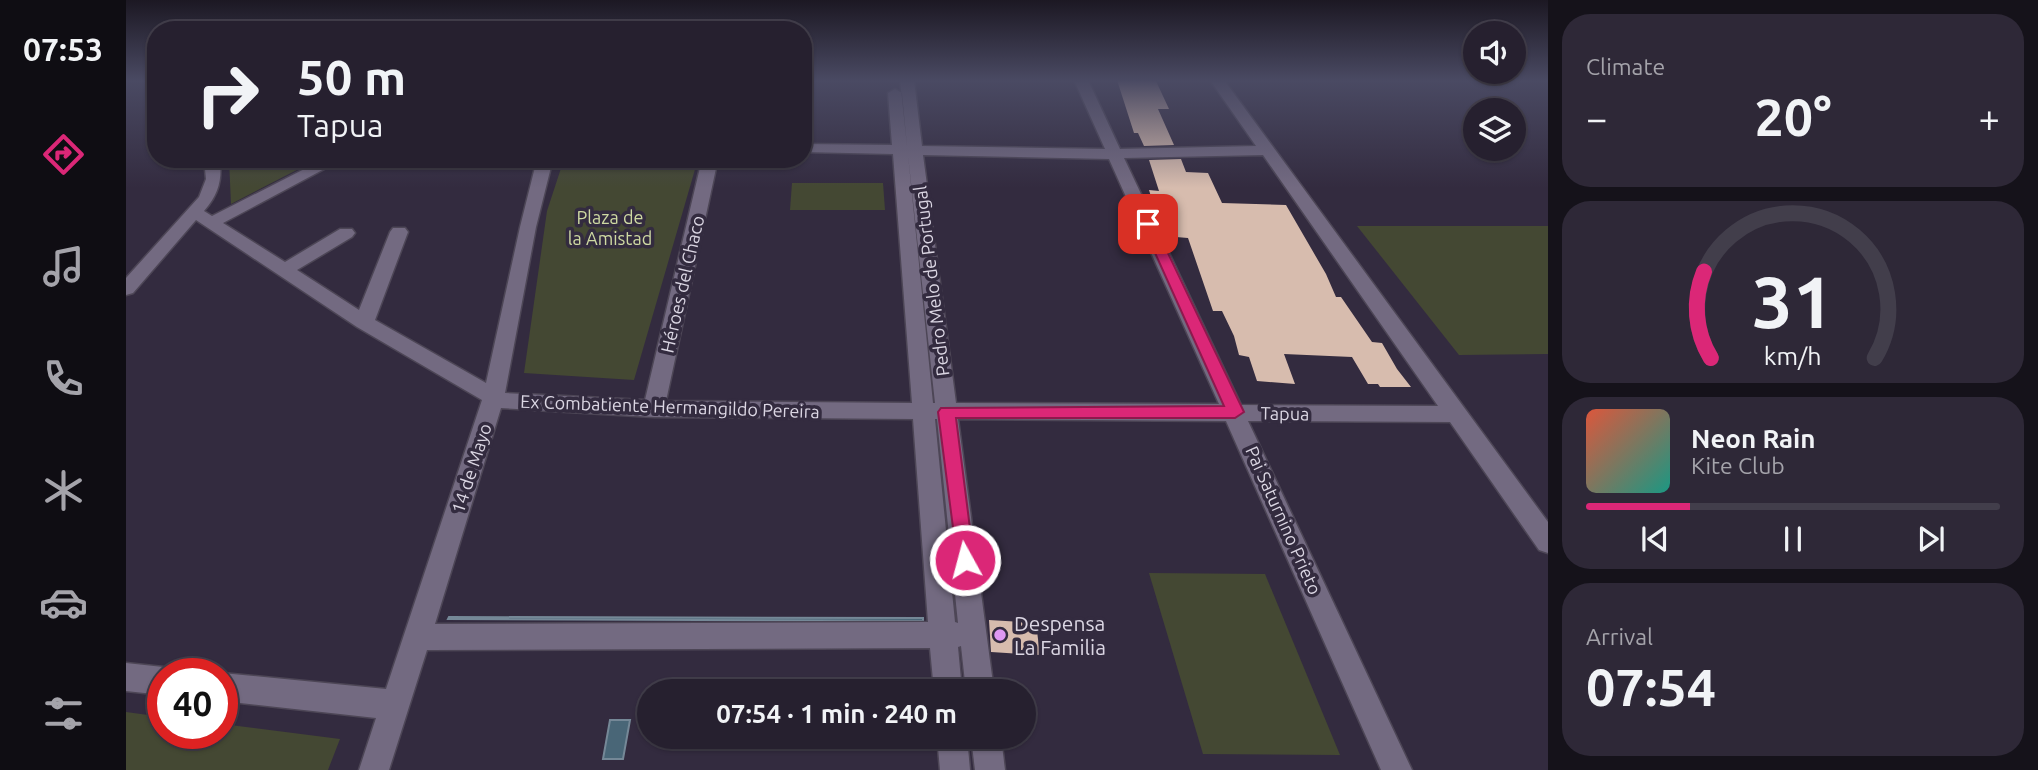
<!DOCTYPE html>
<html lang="en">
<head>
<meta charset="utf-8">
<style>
  body { margin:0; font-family:Ubuntu,sans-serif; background:#2e2837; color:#f1f3f6; height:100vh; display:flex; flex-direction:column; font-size:26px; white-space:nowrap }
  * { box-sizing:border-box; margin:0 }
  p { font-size:23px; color:#a4a3aa }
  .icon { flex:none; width:38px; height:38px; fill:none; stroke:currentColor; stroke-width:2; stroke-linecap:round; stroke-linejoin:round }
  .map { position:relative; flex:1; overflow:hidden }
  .panel { display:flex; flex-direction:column; gap:14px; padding:14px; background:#15121a; width:490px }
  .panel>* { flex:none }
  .top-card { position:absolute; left:21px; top:21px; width:665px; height:147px; border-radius:28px; box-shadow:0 2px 5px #0004,0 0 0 2px #423e4b; background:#26202f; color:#f1f3f6; overflow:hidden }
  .tools { position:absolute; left:1337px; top:21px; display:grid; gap:14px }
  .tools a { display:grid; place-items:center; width:63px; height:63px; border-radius:50%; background:#26202f; box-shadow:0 2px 5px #0004,0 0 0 2px #423e4b; font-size:35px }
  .speed { position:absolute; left:21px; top:658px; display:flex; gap:14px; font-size:35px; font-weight:700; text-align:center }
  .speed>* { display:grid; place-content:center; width:91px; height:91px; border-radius:50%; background:#26202f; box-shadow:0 2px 5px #0004,0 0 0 2px #423e4b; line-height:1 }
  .speed .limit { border:10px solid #d22; background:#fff; color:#111 }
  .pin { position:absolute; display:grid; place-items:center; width:60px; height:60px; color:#fff; margin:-30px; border-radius:14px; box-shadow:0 4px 10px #0006 }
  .me { position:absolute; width:77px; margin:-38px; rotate:353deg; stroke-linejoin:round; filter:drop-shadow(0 0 5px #0008) }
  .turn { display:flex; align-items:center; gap:24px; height:147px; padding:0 35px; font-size:32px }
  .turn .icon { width:91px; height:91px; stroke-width:2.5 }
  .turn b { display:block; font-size:49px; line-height:60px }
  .big { font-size:52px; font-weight:700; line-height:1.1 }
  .panel .widget { flex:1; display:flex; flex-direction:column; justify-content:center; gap:10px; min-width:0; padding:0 24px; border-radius:28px; background:#2e2837 }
  .panel .dial { align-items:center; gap:0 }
  .dial svg { height:182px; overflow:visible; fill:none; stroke:#423e4b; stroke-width:7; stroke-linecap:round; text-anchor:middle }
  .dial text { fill:#f1f3f6; stroke:none }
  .song { display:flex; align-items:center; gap:21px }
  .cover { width:84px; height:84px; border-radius:10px; background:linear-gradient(135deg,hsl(10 70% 55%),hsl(170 70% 35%)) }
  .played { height:7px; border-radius:4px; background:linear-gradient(90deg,#db2777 25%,#423e4b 25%) }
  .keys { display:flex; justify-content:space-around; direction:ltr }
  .heat { display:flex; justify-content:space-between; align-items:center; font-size:38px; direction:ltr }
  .trip { position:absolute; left:511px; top:679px; width:399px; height:70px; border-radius:35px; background:#26202f; box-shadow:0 2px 5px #0004,0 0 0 2px #423e4b; font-weight:700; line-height:70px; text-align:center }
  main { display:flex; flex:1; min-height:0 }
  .tab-bar { display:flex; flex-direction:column; width:126px; justify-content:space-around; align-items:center; background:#0f0d13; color:#a4a3aa }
  .tab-bar .icon { width:49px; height:49px }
  .tab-bar .on { color:#db2777 }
  .tab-bar b { font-size:32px; color:#f1f3f6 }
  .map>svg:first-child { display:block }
</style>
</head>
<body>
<main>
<nav class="tab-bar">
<b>07:53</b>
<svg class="icon on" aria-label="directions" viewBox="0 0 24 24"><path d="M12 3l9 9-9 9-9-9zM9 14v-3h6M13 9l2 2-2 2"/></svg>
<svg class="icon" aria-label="music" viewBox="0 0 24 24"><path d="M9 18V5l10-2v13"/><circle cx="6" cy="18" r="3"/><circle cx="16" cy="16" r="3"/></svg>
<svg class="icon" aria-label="phone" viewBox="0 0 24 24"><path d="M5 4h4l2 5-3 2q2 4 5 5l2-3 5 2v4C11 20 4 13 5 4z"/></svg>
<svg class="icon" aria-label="climate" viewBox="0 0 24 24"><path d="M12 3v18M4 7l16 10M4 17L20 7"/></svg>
<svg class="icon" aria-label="car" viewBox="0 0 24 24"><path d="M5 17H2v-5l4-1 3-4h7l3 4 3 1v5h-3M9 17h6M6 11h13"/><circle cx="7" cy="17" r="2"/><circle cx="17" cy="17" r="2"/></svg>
<svg class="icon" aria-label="filters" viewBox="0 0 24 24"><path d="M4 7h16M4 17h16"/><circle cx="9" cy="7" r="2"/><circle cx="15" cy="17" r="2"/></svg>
</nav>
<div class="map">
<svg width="1422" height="770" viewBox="0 0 1422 770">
  <rect width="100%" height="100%" fill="#332b3f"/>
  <g fill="#444833">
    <path d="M 103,159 L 192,159 L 105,204 Z"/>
    <path d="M 438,159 L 572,159 L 508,380 L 398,373 L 421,211 Z"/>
    <path d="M 666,183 L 757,183 L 759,210 L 664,210 Z"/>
    <path d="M 1231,226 L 1422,226 L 1422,354 L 1333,355 Z"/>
    <path d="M 809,426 L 812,426 L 830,614 L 827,613 Z"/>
    <path d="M 1023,573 L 1139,574 L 1214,755 L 1077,754 Z"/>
    <path d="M 0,712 L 37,717 L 37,733 L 96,733 L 96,724 L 214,739 L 202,770 L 0,770 Z"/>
  </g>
  <g fill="#496677" stroke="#758897" stroke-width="2">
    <path d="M 323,617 L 797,618 L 797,621 L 322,619 Z"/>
    <path d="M 484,720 L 504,720 L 497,759 L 477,759 Z"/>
  </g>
  <g fill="#d7bcae">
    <path d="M 991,80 L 1030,81 L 1043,109 L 1032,109 L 1048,145 L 1018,146 L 1012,133 L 1008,133 Z"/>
    <path d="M 1055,159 L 1060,172 L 1082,173 L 1096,203 L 1160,205 L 1200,274 L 1210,297 L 1215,297 L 1246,342 L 1256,343 L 1271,369 L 1285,387 L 1254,387 L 1252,384 L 1242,384 L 1226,357 L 1158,354 L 1169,384 L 1131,381 L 1123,357 L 1113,355 L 1108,336 L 1096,311 L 1087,311 L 1062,238 L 1038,236 L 1031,216 L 1023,190 L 1033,191 L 1023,160 Z"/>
    <path d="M 863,620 L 910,623 L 914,655 L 865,652 Z"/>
  </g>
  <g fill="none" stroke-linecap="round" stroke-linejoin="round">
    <defs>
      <g id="minor">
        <path d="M 774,80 L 788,80 L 796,146 L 979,149 L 948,80 L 962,80 L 994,149 L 1130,146 L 1084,80 L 1098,80 L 1422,522 L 1422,553 L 1413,550 L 1324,422 L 1122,421 L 1286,770 L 1255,770 L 1100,421 L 832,419 L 868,691 L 840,691 L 835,646 L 832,647 L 836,691 L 808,691 L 804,648 L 301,650 L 263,770 L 233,770 L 250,718 L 96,701 L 96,674 L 94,674 L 96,673 L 260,689 L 356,400 L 231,327 L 70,220 L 7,293 L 0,295 L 0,278 L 73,197 L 80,179 L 78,159 L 94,159 C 96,180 93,194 78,211 L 86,216 L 198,159 L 217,159 L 97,223 L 159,262 L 214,229 L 226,229 L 229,233 L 226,237 L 171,270 L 233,310 L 264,232 L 267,228 L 279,228 L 282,232 L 249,320 L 360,383 L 394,227 L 411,159 L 427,159 L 410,227 L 379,393 L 519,400 L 576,159 L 592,159 L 540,401 L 786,403 L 767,154 L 677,152 L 677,144 L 766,145 L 762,93 L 769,89 L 776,93 L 781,146 ZM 782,155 L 809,403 L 807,403 ZM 797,155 L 983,159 L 1093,404 L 830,403 ZM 1137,155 L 1312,406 L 1115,405 L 998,158 ZM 375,408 L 528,417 L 787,419 L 802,622 L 309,624 ZM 809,419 L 811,419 L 832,623 L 829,622 Z"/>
        <path d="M 0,663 L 37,667 L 48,674 L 37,674 L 37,695 L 0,691 Z"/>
        <path d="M 811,737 L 841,737 L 844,770 L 814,770 Z"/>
        <path d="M 845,737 L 875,737 L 879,770 L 849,770 Z"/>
      </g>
    </defs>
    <use href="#minor" stroke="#4d4656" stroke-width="3"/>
    <use href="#minor" fill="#736a81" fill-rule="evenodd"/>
  </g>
  <linearGradient id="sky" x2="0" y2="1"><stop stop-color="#1c1823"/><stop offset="0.43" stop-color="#4a4a63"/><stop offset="1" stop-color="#4a4a63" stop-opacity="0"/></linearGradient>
  <rect width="1422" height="188" fill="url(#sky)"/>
  <path fill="#db2777" stroke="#8e194d" stroke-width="2" d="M 1022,220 L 1028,224 L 1118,412 L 1109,418 L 830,418 L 848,560 L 845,566 L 839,569 L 832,566 L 812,412 L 815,408 L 1098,406 L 1016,224 Z"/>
  <circle fill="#de98f2" stroke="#332b3f" stroke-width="2.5" cx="874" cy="635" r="7"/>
  <g text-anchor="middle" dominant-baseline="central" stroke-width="7" stroke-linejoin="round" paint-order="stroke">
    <g font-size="18" fill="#ced9a2" stroke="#332b3f">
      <text x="484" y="217">Plaza de<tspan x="484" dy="21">la Amistad</tspan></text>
    </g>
    <g font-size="18" fill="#dbd6e3" stroke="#332b3f">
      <text transform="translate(805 281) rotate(-97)">Pedro Melo de Portugal</text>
      <text transform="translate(556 284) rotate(-77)">Héroes del Chaco</text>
      <text transform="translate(544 406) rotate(2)">Ex Combatiente Hermangildo Pereira</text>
      <text transform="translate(1159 413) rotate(1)">Tapua</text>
      <text transform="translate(345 468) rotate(-72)">14 de Mayo</text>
      <text transform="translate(1158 520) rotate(66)">Pai Saturnino Prieto</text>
    </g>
    <g font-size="21" fill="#dbd6e3" stroke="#332b3f" text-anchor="start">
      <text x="888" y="623">Despensa<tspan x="888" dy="24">La Familia</tspan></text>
    </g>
  </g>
</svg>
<div class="tools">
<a><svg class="icon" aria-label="sound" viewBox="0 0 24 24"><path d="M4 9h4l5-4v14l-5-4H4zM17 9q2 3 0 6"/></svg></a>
<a><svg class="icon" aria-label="layers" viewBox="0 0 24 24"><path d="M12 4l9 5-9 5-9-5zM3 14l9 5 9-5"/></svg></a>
</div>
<div class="speed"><div class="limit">40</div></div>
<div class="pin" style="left:1022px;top:224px;background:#d93025"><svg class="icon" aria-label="arrive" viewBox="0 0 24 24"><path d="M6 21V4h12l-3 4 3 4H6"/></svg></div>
<svg class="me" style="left:839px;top:560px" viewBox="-20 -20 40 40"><circle r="17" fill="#db2777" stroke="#fff" stroke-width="3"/><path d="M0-11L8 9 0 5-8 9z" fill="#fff"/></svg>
<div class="trip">07:54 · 1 min · 240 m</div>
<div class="top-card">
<div class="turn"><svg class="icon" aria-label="right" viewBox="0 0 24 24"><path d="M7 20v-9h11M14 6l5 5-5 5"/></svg><div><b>50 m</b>Tapua</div></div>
</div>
</div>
<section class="panel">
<div class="widget"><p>Climate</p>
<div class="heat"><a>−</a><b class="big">20°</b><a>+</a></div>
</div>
<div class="widget dial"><svg viewBox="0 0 100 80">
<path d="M14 69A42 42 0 1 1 86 69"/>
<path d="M14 69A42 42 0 0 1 11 31" stroke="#db2777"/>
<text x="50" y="56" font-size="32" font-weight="700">31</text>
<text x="50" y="72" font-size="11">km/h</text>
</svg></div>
<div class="widget">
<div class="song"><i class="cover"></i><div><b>Neon Rain</b><p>Kite Club</p></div></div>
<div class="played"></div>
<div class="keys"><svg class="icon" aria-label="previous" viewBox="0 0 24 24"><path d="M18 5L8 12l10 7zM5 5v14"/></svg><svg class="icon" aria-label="pause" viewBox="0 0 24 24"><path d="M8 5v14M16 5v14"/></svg><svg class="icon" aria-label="next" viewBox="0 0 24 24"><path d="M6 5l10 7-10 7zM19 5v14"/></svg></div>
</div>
<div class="widget"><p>Arrival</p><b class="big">07:54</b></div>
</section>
</main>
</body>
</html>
